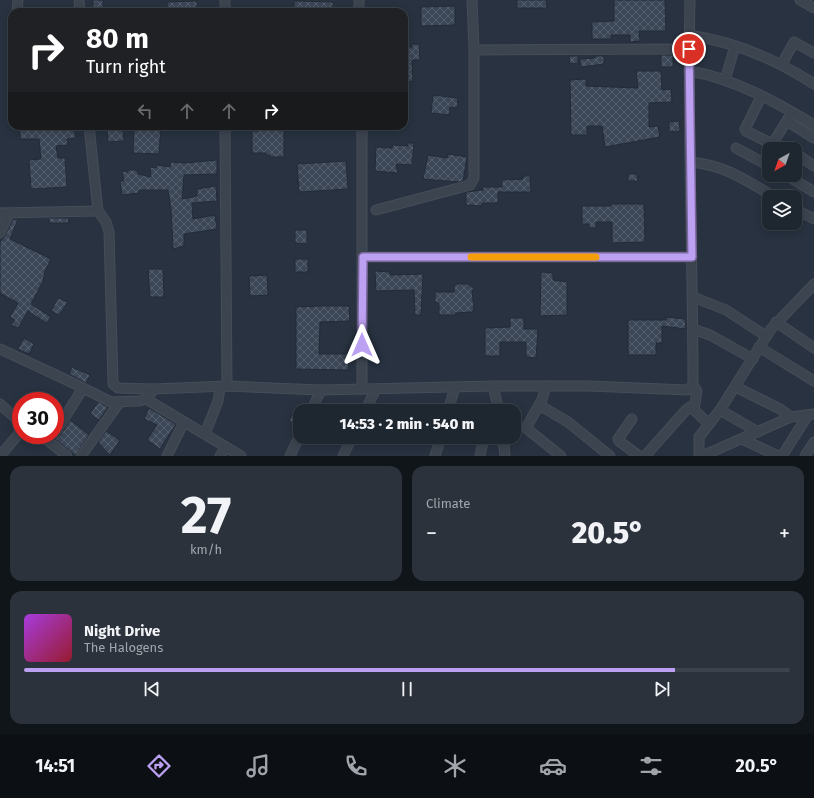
<!DOCTYPE html>
<html lang="en">
<head>
<meta charset="utf-8">
<style>
  body { margin:0; font-family:"Fira Sans",sans-serif; background:#2b323c; color:#f1f3f6; height:100vh; display:flex; flex-direction:column; font-size:15px; white-space:nowrap }
  * { box-sizing:border-box; margin:0 }
  p { font-size:13px; color:#a1a5ab }
  .icon { flex:none; width:22px; height:22px; fill:none; stroke:currentColor; stroke-width:2; stroke-linecap:round; stroke-linejoin:round }
  .map { position:relative; height:456px; overflow:hidden }
  .side { display:flex; flex-direction:column; gap:10px; padding:10px; background:#10151a; flex:1 }
  .side>* { flex:none }
  .banner { position:absolute; left:8px; top:8px; width:400px; height:122px; border-radius:12px; box-shadow:0 2px 10px #0003,0 0 0 1px #3c434c; background:#202124; color:#fff; overflow:hidden }
  .needle { width:26px; rotate:220deg }
  .fabs { position:absolute; left:762px; top:142px; display:grid; gap:8px }
  .fabs a { display:grid; place-items:center; width:40px; height:40px; border-radius:8px; background:#1e2630; box-shadow:0 2px 10px #0003,0 0 0 1px #3c434c; font-size:20px }
  .speed { position:absolute; left:12px; top:392px; display:flex; gap:8px; font-size:20px; font-weight:700; text-align:center }
  .speed>* { display:grid; place-content:center; width:52px; height:52px; border-radius:50%; background:#1e2630; box-shadow:0 2px 10px #0003,0 0 0 1px #3c434c; line-height:1 }
  .speed .limit { border:6px solid #d22; background:#fff; color:#111 }
  .pin { position:absolute; display:grid; place-items:center; width:34px; height:34px; color:#fff; margin:-17px; border:2px solid #fff; border-radius:50%; box-shadow:0 1px 4px #0007 }
  .me { position:absolute; width:44px; margin:-22px; rotate:0deg; stroke-linejoin:round; filter:drop-shadow(0 0 3px #0008) }
  .turn { display:flex; align-items:center; gap:14px; height:84px; padding:0 12px; font-size:18px }
  .turn .icon { width:52px; height:52px; stroke-width:2.5 }
  .turn b { display:block; font-size:28px; line-height:34px }
  .lanes { display:flex; align-items:center; height:38px; padding:0 12px; background:#0003; justify-content:center; gap:20px; direction:ltr }
  .lanes .off { opacity:.35 }
  .big { font-size:30px; font-weight:800; line-height:1.1 }
  .side .card { flex:1; display:flex; flex-direction:column; justify-content:center; gap:6px; min-width:0; padding:0 14px; border-radius:12px; background:#2b323c }
  .side .dial { align-items:center; gap:0 }
  .dial b { font-size:52px; line-height:1 }
  .song { display:flex; align-items:center; gap:12px }
  .cover { width:48px; height:48px; border-radius:6px; background:linear-gradient(135deg,hsl(280 70% 55%),hsl(350 70% 35%)) }
  .played { height:4px; border-radius:2px; background:linear-gradient(90deg,#bca0f2 85%,#3c434c 85%) }
  .keys { display:flex; justify-content:space-around; direction:ltr }
  .heat { display:flex; justify-content:space-between; align-items:center; font-size:22px; direction:ltr }
  .side .tiles { flex:1; display:grid; gap:10px; grid-template-columns:1fr 1fr }
  .card:last-child { grid-column:span 2 }
  .trip { position:absolute; left:293px; top:404px; width:228px; height:40px; border-radius:12px; background:#1e2630; box-shadow:0 2px 10px #0003,0 0 0 1px #3c434c; font-weight:800; line-height:40px; text-align:center }
  .dock { display:flex; height:64px; justify-content:space-around; align-items:center; background:#0c0f13; color:#a1a5ab }
  .dock .icon { width:28px; height:28px }
  .dock .current { color:#bca0f2 }
  .dock b { font-size:18px; color:#f1f3f6 }
  .map>svg:first-child { display:block }
</style>
</head>
<body>
<div class="map">
<svg width="814" height="456" viewBox="0 0 814 456">
  <defs>
    <pattern id="building-cross-hatch" width="8" height="8" patternUnits="userSpaceOnUse"><rect width="8" height="8" fill="#3b4656"/><path d="M0 0l8 8M0 8l8-8" fill="none" stroke="#555f6d"/></pattern>
  </defs>
  <rect width="100%" height="100%" fill="#283240"/>
  <g fill="url(#building-cross-hatch)" stroke="#232b37">
    <rect x="93" y="0" width="10" height="12"/>
    <path d="M 517,0 L 546,0 L 547,8 L 517,8 Z"/>
    <path d="M 614,0 L 665,0 L 666,31 L 639,31 L 640,41 L 630,42 L 630,35 L 611,35 L 611,39 L 592,39 L 592,22 L 614,21 Z"/>
    <path d="M 197,1 L 197,12 L 167,12 L 167,2 Z"/>
    <path d="M 294,1 L 333,2 L 333,12 L 296,12 L 297,9 L 294,9 Z"/>
    <path d="M 455,6 L 455,25 L 421,26 L 421,7 Z"/>
    <path d="M 412,44 L 419,44 L 420,60 L 412,60 L 413,81 L 404,82 L 406,47 L 412,47 Z"/>
    <rect x="661" y="55" width="12" height="12"/>
    <path d="M 569,56 L 578,56 L 578,63 L 570,64 Z"/>
    <path d="M 595,56 L 604,56 L 604,64 L 581,67 L 580,59 L 595,58 Z"/>
    <path d="M 636,71 L 661,71 L 662,90 L 671,89 L 672,102 L 649,103 L 649,127 L 658,126 L 660,137 L 605,147 L 602,126 L 587,126 L 587,135 L 571,135 L 570,80 L 586,79 L 586,86 L 638,88 Z"/>
    <path d="M 433,95 L 458,98 L 457,108 L 450,107 L 449,115 L 431,113 Z"/>
    <path d="M 679,121 L 680,131 L 669,132 L 669,122 Z"/>
    <path d="M 20,126 L 73,126 L 76,138 L 67,139 L 68,145 L 56,146 L 58,158 L 65,158 L 67,187 L 31,189 L 29,160 L 41,159 L 39,139 L 20,139 Z"/>
    <path d="M 141,126 L 161,126 L 159,154 L 133,153 L 134,129 L 141,129 Z"/>
    <path d="M 123,128 L 124,141 L 108,142 L 107,129 Z"/>
    <path d="M 260,129 L 284,129 L 284,157 L 270,157 L 270,155 L 266,155 L 266,153 L 252,153 L 252,131 L 260,131 Z"/>
    <path d="M 408,143 L 414,143 L 412,165 L 396,164 L 398,173 L 375,171 L 376,147 L 392,148 L 393,145 L 408,146 Z"/>
    <path d="M 448,154 L 467,157 L 463,181 L 459,182 L 423,179 L 428,155 L 447,158 Z"/>
    <path d="M 217,160 L 217,174 L 184,175 L 182,199 L 197,196 L 197,189 L 216,186 L 217,201 L 192,203 L 193,219 L 215,215 L 217,229 L 184,234 L 184,246 L 173,249 L 171,209 L 168,190 L 139,190 L 139,193 L 122,195 L 120,181 L 124,181 L 122,171 L 128,172 L 128,170 L 137,170 L 138,174 L 151,177 L 150,167 L 156,168 L 157,165 L 170,167 L 171,162 L 185,163 Z"/>
    <path d="M 346,161 L 348,189 L 299,192 L 297,164 Z"/>
    <path d="M 628,174 L 637,174 L 638,181 L 628,181 Z"/>
    <path d="M 523,176 L 530,176 L 531,192 L 498,192 L 498,203 L 482,203 L 482,206 L 466,205 L 466,192 L 483,190 L 483,187 L 502,187 L 502,180 L 523,179 Z"/>
    <path d="M 611,204 L 644,204 L 645,242 L 612,243 L 612,222 L 596,222 L 596,228 L 589,228 L 589,224 L 582,224 L 582,206 L 611,206 Z"/>
    <path d="M 48,218 L 68,218 L 69,223 L 50,223 Z"/>
    <path d="M 13,219 L 18,219 L 10,239 L 51,259 L 45,271 L 43,281 L 31,304 L 51,317 L 46,323 L 28,311 L 18,328 L 11,325 L 15,320 L 10,317 L 18,303 L 0,293 L 0,242 L 5,236 Z"/>
    <path d="M 295,230 L 307,230 L 307,244 L 295,243 Z"/>
    <rect x="295" y="259" width="13" height="13"/>
    <path d="M 148,269 L 163,269 L 164,297 L 150,297 Z"/>
    <path d="M 375,271 L 390,272 L 390,275 L 423,274 L 421,315 L 415,315 L 414,290 L 376,291 Z"/>
    <path d="M 541,272 L 553,273 L 553,280 L 567,282 L 567,315 L 540,316 Z"/>
    <path d="M 267,275 L 268,295 L 250,296 L 249,276 Z"/>
    <path d="M 455,284 L 468,284 L 474,289 L 472,291 L 474,309 L 472,312 L 455,313 L 456,315 L 439,315 L 439,303 L 435,302 L 435,292 L 454,292 Z"/>
    <path d="M 58,298 L 68,302 L 59,315 L 51,311 Z"/>
    <path d="M 320,306 L 349,306 L 350,321 L 320,322 L 319,354 L 348,354 L 349,370 L 296,369 L 296,307 Z"/>
    <path d="M 666,317 L 685,319 L 686,329 L 662,326 L 662,343 L 656,343 L 656,355 L 628,355 L 628,320 L 666,320 Z"/>
    <path d="M 510,318 L 524,318 L 524,329 L 538,329 L 536,358 L 526,357 L 526,342 L 500,342 L 500,356 L 485,356 L 485,328 L 510,327 Z"/>
    <path d="M 24,338 L 34,344 L 29,354 L 18,349 Z"/>
    <path d="M 72,367 L 90,375 L 86,383 L 69,374 Z"/>
    <path d="M 98,402 L 108,407 L 99,420 L 90,414 Z"/>
    <path d="M 149,408 L 176,424 L 160,449 L 147,440 L 157,425 L 144,419 Z"/>
    <path d="M 294,409 L 300,412 L 300,426 L 289,421 Z"/>
    <path d="M 70,420 L 89,435 L 75,455 L 55,439 L 60,436 Z"/>
    <path d="M 106,431 L 120,440 L 110,455 L 98,442 Z"/>
  </g>
  <g fill="none" stroke-linecap="round" stroke-linejoin="round">
    <defs>
      <g id="minor">
        <path d="M 79,0 L 80,12"/>
        <path d="M 359,0 L 359,12"/>
        <path d="M 800,0 L 814,8"/>
        <path d="M 17,12 L 18,0"/>
        <path d="M 225,12 L 225,0"/>
        <path d="M 689,35 C 735,42 776,59 814,84"/>
        <path d="M 474,50 L 689,49"/>
        <path d="M 782,64 L 794,42 L 814,53"/>
        <path d="M 689,71 C 733,78 776,102 814,125"/>
        <path d="M 725,80 L 735,46"/>
        <path d="M 761,97 L 745,129 L 746,131 L 772,144"/>
        <path d="M 787,121 L 814,138"/>
        <path d="M 89,126 L 98,211 L 106,222 L 109,232 L 113,384 L 118,388 L 154,389 L 227,386 L 321,390 L 493,386 L 588,386 L 688,390 L 693,385 C 693,257 687,128 690,0"/>
        <path d="M 225,126 L 227,386"/>
        <path d="M 362,126 L 362,389"/>
        <path d="M 736,148 L 769,166"/>
        <path d="M 770,148 L 792,112"/>
        <path d="M 795,153 L 814,166"/>
        <path d="M 691,162 C 724,165 746,180 774,197"/>
        <path d="M 786,175 L 814,192"/>
        <path d="M 795,209 L 814,219"/>
        <path d="M 376,210 L 470,185 L 474,178 L 474,50 L 472,0"/>
        <path d="M 0,213 L 98,211"/>
        <path d="M 0,233 L 9,214"/>
        <path d="M 363,257 L 692,257"/>
        <path d="M 693,297 L 726,310 L 766,336"/>
        <path d="M 776,322 L 814,348"/>
        <path d="M 693,329 L 710,335 L 753,359"/>
        <path d="M 759,347 L 814,381"/>
        <path d="M 0,349 L 73,383 L 111,402 L 139,401 L 146,399 L 154,389"/>
        <path d="M 693,385 L 697,391 L 694,410 L 709,424"/>
        <path d="M 493,386 L 499,411"/>
        <path d="M 546,386 L 542,400 L 526,428 L 561,456"/>
        <path d="M 736,387 L 780,409 L 791,417"/>
        <path d="M 146,399 L 241,456"/>
        <path d="M 0,404 L 21,423"/>
        <path d="M 539,405 L 568,422 L 610,456"/>
        <path d="M 720,410 L 758,432"/>
        <path d="M 311,411 L 321,390"/>
        <path d="M 365,411 L 376,389"/>
        <path d="M 448,411 L 455,387"/>
        <path d="M 632,419 L 618,439 L 619,441 L 639,456"/>
        <path d="M 55,433 L 83,388"/>
        <path d="M 205,434 L 218,401 L 220,388"/>
        <path d="M 41,435 L 67,456"/>
        <path d="M 503,437 L 505,456"/>
        <path d="M 742,439 L 778,456"/>
        <path d="M 0,456 L 21,431"/>
        <path d="M 81,456 L 119,403"/>
        <path d="M 167,456 L 184,422"/>
        <path d="M 220,456 L 226,447"/>
        <path d="M 290,456 L 300,435"/>
        <path d="M 343,456 L 352,437"/>
        <path d="M 435,456 L 441,437"/>
        <path d="M 480,456 L 484,437"/>
        <path d="M 645,456 L 686,410 L 693,405"/>
        <path d="M 699,456 L 699,437 L 720,410 L 771,329 L 814,284"/>
        <path d="M 702,456 L 791,417 L 814,414"/>
        <path d="M 782,456 L 808,415"/>
        <path d="M 805,456 L 814,442"/>
      </g>
    </defs>
    <use href="#minor" stroke="#464d59" stroke-width="11"/>
    <use href="#minor" stroke="#3c4450" stroke-width="9"/>
  </g>
  <g fill="none" stroke-linecap="round" stroke-linejoin="round">
    <defs>
      <path id="route" d="M 362,345 L 363,257 L 692,257 L 689,49"/>
    </defs>
    <use href="#route" stroke="#7a689d" stroke-width="10"/>
    <use href="#route" stroke="#bca0f2" stroke-width="7"/>
    <path stroke="#f59e0b" stroke-width="7" d="M 471,257 L 596,257"/>
  </g>
</svg>
<div class="fabs">
<a><svg class="needle" viewBox="-14 -14 28 28"><path d="M0-13l5 13h-10z" fill="#e53935"/><path d="M0 13l5-13h-10z" fill="#a1a5ab"/></svg></a>
<a><svg class="icon" aria-label="layers" viewBox="0 0 24 24"><path d="M12 4l9 5-9 5-9-5zM3 14l9 5 9-5"/></svg></a>
</div>
<div class="speed"><div class="limit">30</div></div>
<div class="pin" style="left:689px;top:49px;background:#d93025"><svg class="icon" aria-label="arrive" viewBox="0 0 24 24"><path d="M6 21V4h12l-3 4 3 4H6"/></svg></div>
<svg class="me" style="left:362px;top:345px" viewBox="-20 -20 40 40"><path d="M0-17L14 15 0 8-14 15z" fill="#bca0f2" stroke="#fff" stroke-width="4"/></svg>
<div class="trip">14:53 · 2 min · 540 m</div>
<div class="banner">
<div class="turn"><svg class="icon" aria-label="right" viewBox="0 0 24 24"><path d="M7 20v-9h11M14 6l5 5-5 5"/></svg><div><b>80 m</b>Turn right</div></div>
<div class="lanes"><svg class="icon off" aria-label="left" viewBox="0 0 24 24"><path d="M17 20v-9H6M10 6l-5 5 5 5"/></svg><svg class="icon off" aria-label="ahead" viewBox="0 0 24 24"><path d="M12 20V5M6 11l6-6 6 6"/></svg><svg class="icon off" aria-label="ahead" viewBox="0 0 24 24"><path d="M12 20V5M6 11l6-6 6 6"/></svg><svg class="icon" aria-label="right" viewBox="0 0 24 24"><path d="M7 20v-9h11M14 6l5 5-5 5"/></svg></div>
</div>
</div>
<section class="side">
<div class="tiles">
<div class="card dial"><b>27</b><p>km/h</p></div>
<div class="card"><p>Climate</p>
<div class="heat"><a>−</a><b class="big">20.5°</b><a>+</a></div>
</div>
<div class="card">
<div class="song"><i class="cover"></i><div><b>Night Drive</b><p>The Halogens</p></div></div>
<div class="played"></div>
<div class="keys"><svg class="icon" aria-label="previous" viewBox="0 0 24 24"><path d="M18 5L8 12l10 7zM5 5v14"/></svg><svg class="icon" aria-label="pause" viewBox="0 0 24 24"><path d="M8 5v14M16 5v14"/></svg><svg class="icon" aria-label="next" viewBox="0 0 24 24"><path d="M6 5l10 7-10 7zM19 5v14"/></svg></div>
</div>
</div>
</section>
<nav class="dock">
<b>14:51</b>
<svg class="icon current" aria-label="directions" viewBox="0 0 24 24"><path d="M12 3l9 9-9 9-9-9zM9 14v-3h6M13 9l2 2-2 2"/></svg>
<svg class="icon" aria-label="music" viewBox="0 0 24 24"><path d="M9 18V5l10-2v13"/><circle cx="6" cy="18" r="3"/><circle cx="16" cy="16" r="3"/></svg>
<svg class="icon" aria-label="phone" viewBox="0 0 24 24"><path d="M5 4h4l2 5-3 2q2 4 5 5l2-3 5 2v4C11 20 4 13 5 4z"/></svg>
<svg class="icon" aria-label="climate" viewBox="0 0 24 24"><path d="M12 3v18M4 7l16 10M4 17L20 7"/></svg>
<svg class="icon" aria-label="car" viewBox="0 0 24 24"><path d="M5 17H2v-5l4-1 3-4h7l3 4 3 1v5h-3M9 17h6M6 11h13"/><circle cx="7" cy="17" r="2"/><circle cx="17" cy="17" r="2"/></svg>
<svg class="icon" aria-label="filters" viewBox="0 0 24 24"><path d="M4 7h16M4 17h16"/><circle cx="9" cy="7" r="2"/><circle cx="15" cy="17" r="2"/></svg>
<b>20.5°</b>
</nav>
</body>
</html>
